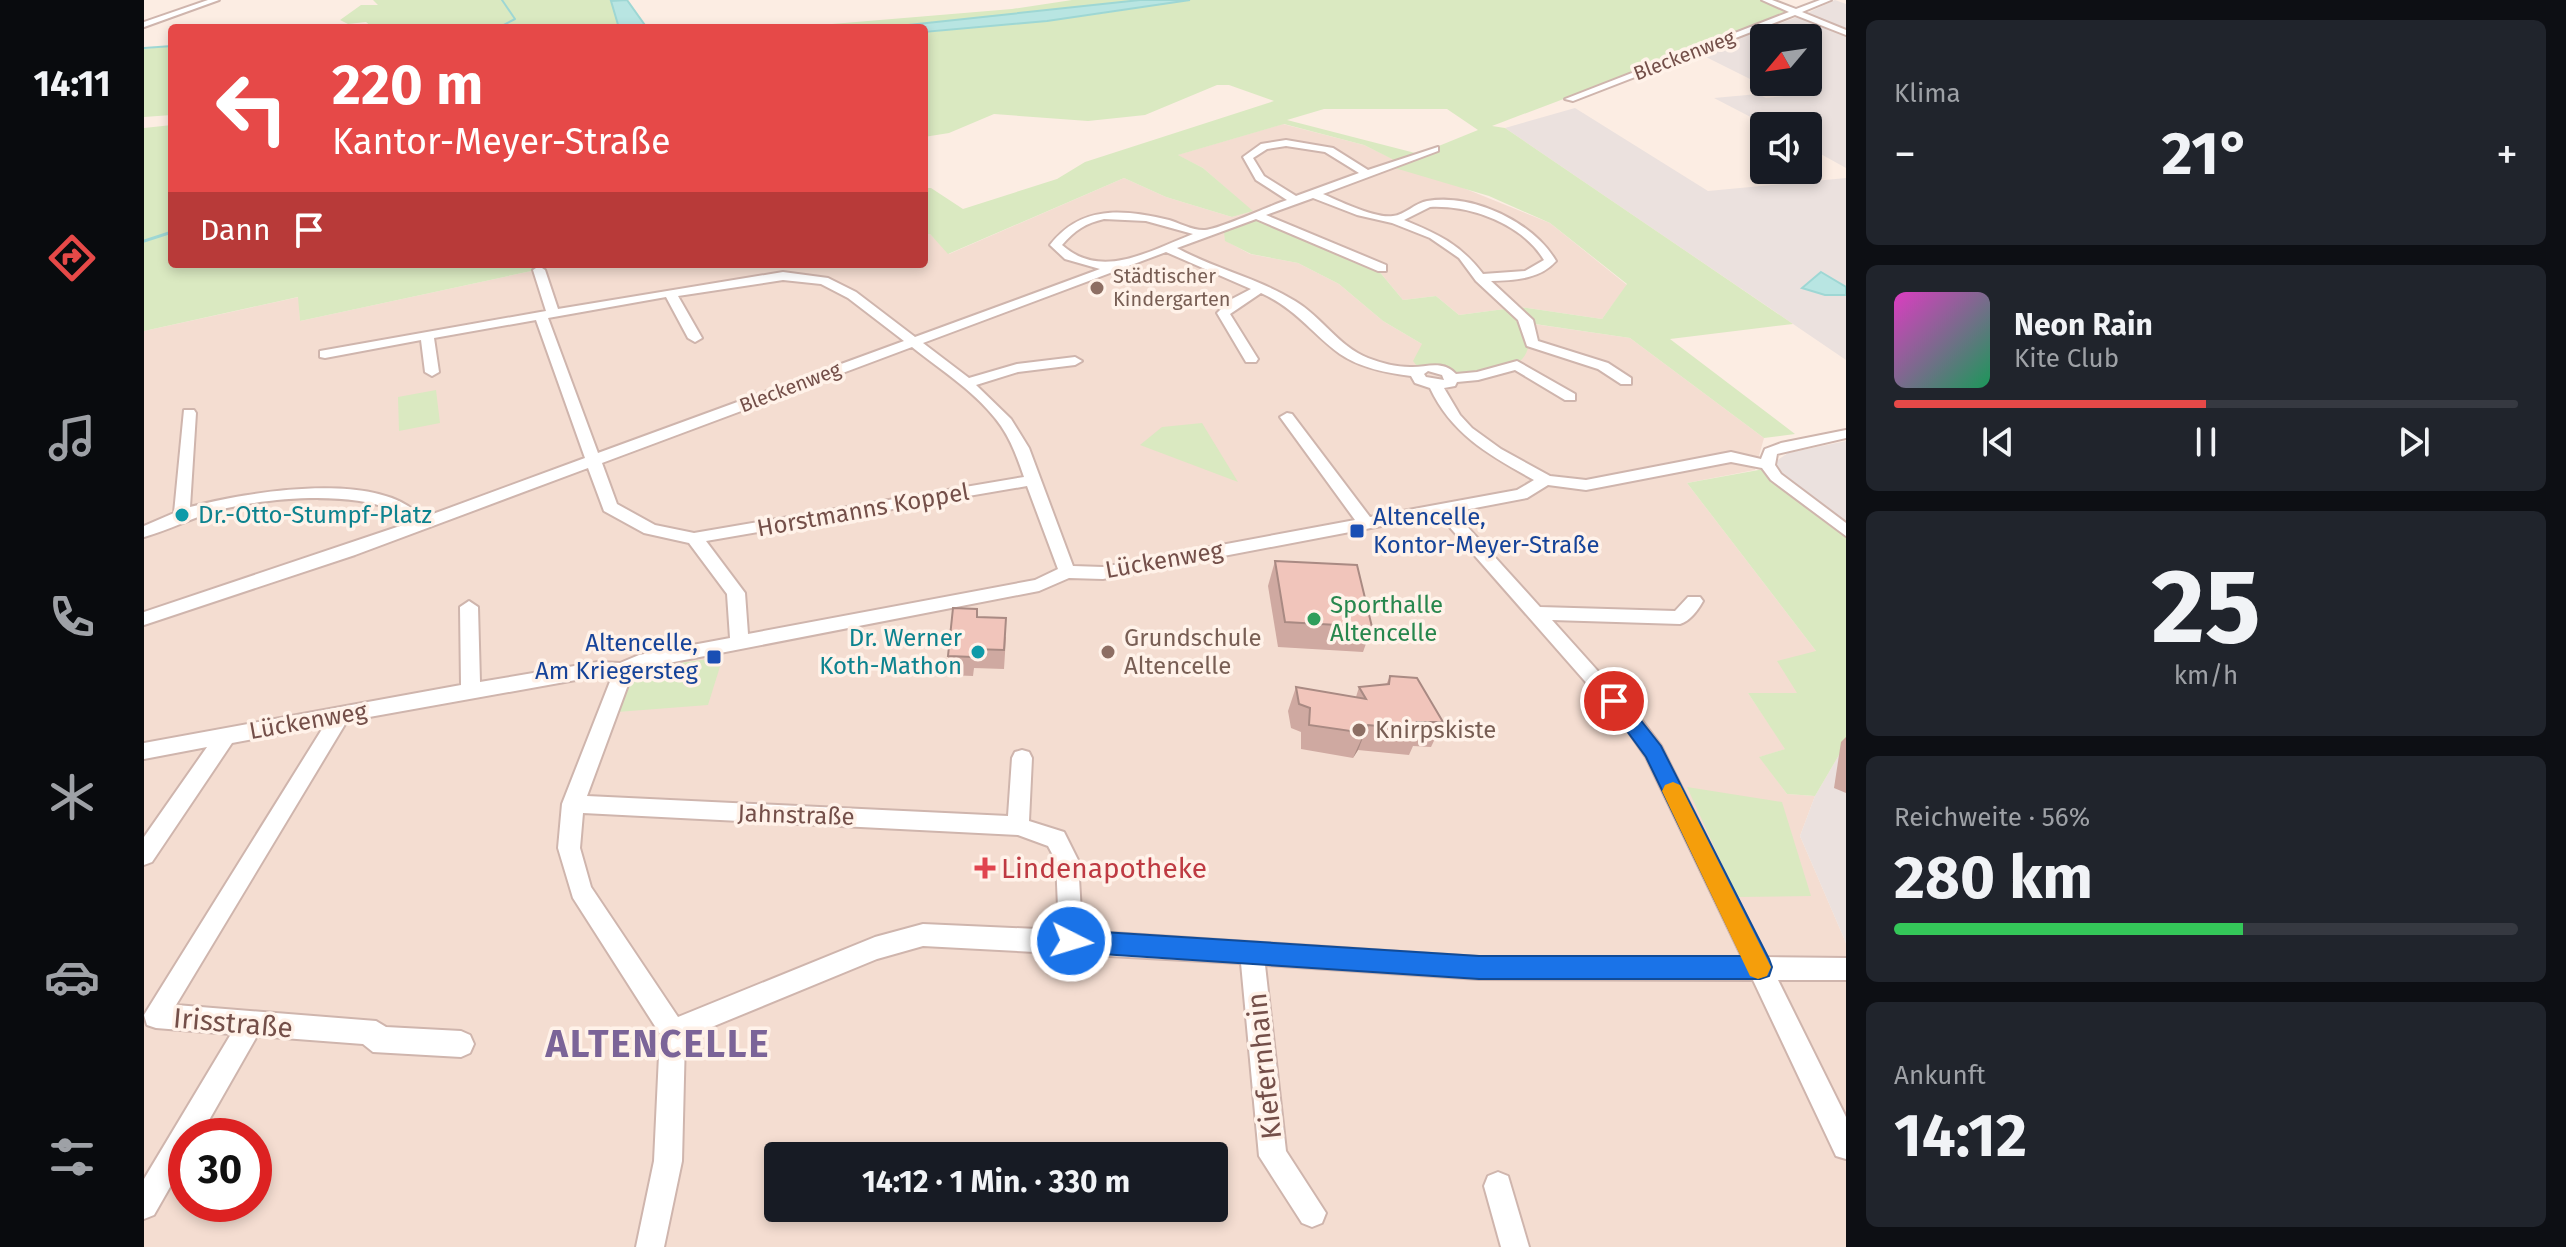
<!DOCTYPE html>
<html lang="de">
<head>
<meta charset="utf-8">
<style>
  body { margin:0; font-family:"Fira Sans",sans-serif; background:#20242c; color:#f1f3f6; height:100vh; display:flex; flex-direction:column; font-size:30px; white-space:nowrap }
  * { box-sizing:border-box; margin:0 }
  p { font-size:26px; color:#9ea1a6 }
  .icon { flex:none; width:44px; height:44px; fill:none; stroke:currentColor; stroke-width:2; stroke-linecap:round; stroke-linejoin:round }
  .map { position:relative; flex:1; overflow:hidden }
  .details { display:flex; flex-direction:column; gap:20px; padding:20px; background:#0d0f14; width:720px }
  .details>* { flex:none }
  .top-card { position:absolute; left:24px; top:24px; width:760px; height:244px; border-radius:8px; box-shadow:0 4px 12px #0003; background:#e64948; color:#fff; overflow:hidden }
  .needle { width:52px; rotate:241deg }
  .tools { position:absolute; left:1606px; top:24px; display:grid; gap:16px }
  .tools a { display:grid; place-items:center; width:72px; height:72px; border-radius:8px; background:#171b24; box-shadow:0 4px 12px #0003; font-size:40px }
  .speed { position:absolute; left:24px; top:1118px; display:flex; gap:16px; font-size:40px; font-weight:700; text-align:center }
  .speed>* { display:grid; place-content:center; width:104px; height:104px; border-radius:50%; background:#171b24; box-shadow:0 4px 12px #0003; line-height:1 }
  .speed .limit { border:12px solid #d22; background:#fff; color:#111 }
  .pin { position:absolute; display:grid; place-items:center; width:68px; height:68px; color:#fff; margin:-34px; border:4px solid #fff; border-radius:50%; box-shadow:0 2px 8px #0007 }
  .me { position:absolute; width:88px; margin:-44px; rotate:95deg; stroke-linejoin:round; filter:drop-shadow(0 0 6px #0008) }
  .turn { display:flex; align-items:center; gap:28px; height:168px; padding:0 32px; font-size:36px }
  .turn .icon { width:104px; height:104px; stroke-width:2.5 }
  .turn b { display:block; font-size:56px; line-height:68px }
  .then { display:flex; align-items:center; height:76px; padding:0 32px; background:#0003; gap:16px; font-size:30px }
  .big { font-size:60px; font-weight:700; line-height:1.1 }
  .details .widget { flex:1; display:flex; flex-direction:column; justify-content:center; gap:12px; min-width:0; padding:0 28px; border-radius:12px; background:#20242c }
  .details .dial { align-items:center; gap:0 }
  .dial b { font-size:104px; line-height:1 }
  .song { display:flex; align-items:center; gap:24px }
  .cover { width:96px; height:96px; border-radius:12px; background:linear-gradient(135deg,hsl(310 70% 55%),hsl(150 70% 35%)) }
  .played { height:8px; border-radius:4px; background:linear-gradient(90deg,#e64948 50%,#363941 50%) }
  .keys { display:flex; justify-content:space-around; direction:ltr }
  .heat { display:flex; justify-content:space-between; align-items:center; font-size:44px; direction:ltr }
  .charge { height:12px; border-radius:6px; background:linear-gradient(90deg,#34c759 56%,#363941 0) }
  .trip { position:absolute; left:620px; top:1142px; width:464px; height:80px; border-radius:8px; background:#171b24; box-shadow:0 4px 12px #0003; font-weight:700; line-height:80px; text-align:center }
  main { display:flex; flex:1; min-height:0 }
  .tabs { display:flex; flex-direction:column; width:144px; justify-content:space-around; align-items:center; background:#090b0e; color:#9ea1a6 }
  .tabs .icon { width:56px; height:56px }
  .tabs .active { color:#e64948 }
  .tabs b { font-size:36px; color:#f1f3f6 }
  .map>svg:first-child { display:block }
</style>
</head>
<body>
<main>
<nav class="tabs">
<b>14:11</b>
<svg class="icon active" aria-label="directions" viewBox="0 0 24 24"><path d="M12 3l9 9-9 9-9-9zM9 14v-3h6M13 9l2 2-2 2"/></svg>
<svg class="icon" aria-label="music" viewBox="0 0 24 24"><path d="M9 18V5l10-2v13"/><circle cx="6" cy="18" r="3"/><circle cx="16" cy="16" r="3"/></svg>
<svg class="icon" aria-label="phone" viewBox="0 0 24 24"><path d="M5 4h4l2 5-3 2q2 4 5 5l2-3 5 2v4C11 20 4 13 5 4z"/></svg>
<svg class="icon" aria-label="climate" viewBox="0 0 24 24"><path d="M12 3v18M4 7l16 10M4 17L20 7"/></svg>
<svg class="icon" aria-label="car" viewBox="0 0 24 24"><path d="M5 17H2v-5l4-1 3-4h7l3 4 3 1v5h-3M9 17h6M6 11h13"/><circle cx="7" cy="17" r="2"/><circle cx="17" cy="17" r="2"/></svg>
<svg class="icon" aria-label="filters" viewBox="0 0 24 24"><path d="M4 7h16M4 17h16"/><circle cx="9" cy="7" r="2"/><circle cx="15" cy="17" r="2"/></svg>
</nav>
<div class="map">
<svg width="1702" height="1247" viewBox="0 0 1702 1247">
  <rect width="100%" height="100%" fill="#fcede3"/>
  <path fill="#f4ddd1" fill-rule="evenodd" d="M 1139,124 L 1220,145 L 1255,162 L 1406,223 L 1483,285 L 1458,319 L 1376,307 L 1315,315 L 1292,296 L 1259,300 L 1234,270 L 1116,219 L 1081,232 L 1082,241 L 1106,254 L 1154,263 L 1195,284 L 1239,321 L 1278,344 L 1282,364 L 1293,366 L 1383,323 L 1486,338 L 1620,438 L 1611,470 L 1543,483 L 1672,651 L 1654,693 L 1604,693 L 1642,749 L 1616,757 L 1643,794 L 1671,796 L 1656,836 L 1702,943 L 1702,1247 L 0,1247 L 0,331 L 155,297 L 156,321 L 420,264 L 780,264 L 780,234 L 786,234 L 805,254 L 980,178 L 1022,197 L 1088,217 L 1108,211 L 1059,168 L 1033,155 ZM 42,1136 L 110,1136 L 110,1204 L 42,1204 ZM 634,1156 L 1070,1156 L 1070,1208 L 634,1208 Z"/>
  <g fill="#ebe1de" fill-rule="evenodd">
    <path d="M 1691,0 L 1702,4 L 1702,30 L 1661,14 Z"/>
    <path d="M 1656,16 L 1702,35 L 1702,168 L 1664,147 L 1664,126 L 1624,126 L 1570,98 L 1614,94 L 1622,98 L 1640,96 L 1554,53 ZM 1620,38 L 1664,38 L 1664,82 L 1620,82 Z"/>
    <path d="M 1431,108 L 1564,191 L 1702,178 L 1702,360 L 1361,128 Z"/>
    <path d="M 1702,441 L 1702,534 L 1620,469 L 1644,453 Z"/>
    <path d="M 1702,743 L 1702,943 L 1656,836 L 1671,796 Z"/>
  </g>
  <g fill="#dae9c1" fill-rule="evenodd">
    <path d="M 229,0 L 474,0 L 468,2 L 475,28 L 229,28 L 222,22 L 204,24 L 196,20 L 217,5 L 234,5 Z"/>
    <path d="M 928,0 L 996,0 L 736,28 L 640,28 L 868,9 Z"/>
    <path d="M 1046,0 L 1621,0 L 1649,12 L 1348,126 L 1361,128 L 1649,324 L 1526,339 L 1651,434 L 1620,438 L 1486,338 L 1384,323 C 1391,364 1370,368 1335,372 C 1327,373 1317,375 1310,373 C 1296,369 1288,363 1273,366 L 1269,361 L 1278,344 L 1239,321 L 1195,284 L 1154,263 L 1107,254 L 1081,241 L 1080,232 L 1116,219 L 1234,270 L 1259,300 L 1292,296 L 1315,315 L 1376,307 L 1458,319 L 1483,284 L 1406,223 L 1345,196 L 1244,166 L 1254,162 L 1220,145 L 1140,124 L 1034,155 L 1059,168 L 1109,211 L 1088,217 L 1022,197 L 980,178 L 804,254 L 786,234 L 780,234 L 780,188 L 787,188 L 819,209 L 913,179 L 941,162 L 1130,101 L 1085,85 L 1073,85 L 1001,115 L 944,121 L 850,114 L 805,133 L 780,137 L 780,32 L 954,14 ZM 1180,109 L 1303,109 L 1334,130 L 1275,154 L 1143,120 Z"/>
    <path d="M 28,46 L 28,115 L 0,117 L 0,49 Z"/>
    <path d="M 28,125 L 28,264 L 420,264 L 156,321 L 154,297 L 0,331 L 0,128 Z"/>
    <path d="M 292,390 L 296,423 L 255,431 L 254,397 Z"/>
    <path d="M 1058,423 L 1094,482 L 996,445 L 1018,427 Z"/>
    <path d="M 1620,469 L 1702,534 L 1702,743 L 1671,796 L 1643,794 L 1615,757 L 1641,749 L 1604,693 L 1653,693 L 1633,661 L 1672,651 L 1543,483 Z"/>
    <path d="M 579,657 L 564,705 L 473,712 L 492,669 Z"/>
    <path d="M 1543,787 L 1638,802 L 1667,896 L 1593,897 Z"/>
  </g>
  <g fill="#b8e5e2" stroke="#9ed7d4" stroke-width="2">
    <path d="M 483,0 L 503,28 L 475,28 L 467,1 Z"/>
    <path d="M 996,0 L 1046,0 L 903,21 L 780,32 L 780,28 L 736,28 Z"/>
    <path d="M 1677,272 L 1702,287 L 1702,295 L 1681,295 L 1658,288 Z"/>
  </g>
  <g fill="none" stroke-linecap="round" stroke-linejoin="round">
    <g stroke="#9ed7d4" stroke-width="2">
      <path d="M 354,28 L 371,19 L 358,0"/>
      <path d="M 0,48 L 28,46"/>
    </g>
    <path stroke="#9ed7d4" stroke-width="3" d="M 0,241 L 28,232"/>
    <defs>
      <g id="minor">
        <path d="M 64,0 L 75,0 L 0,27 L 0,22 Z"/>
        <path d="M 1618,0 L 1628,0 L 1652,9 L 1676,0 L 1687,0 L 1658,12 L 1702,30 L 1702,35 L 1651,15 L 1429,101 L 1421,99 L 1645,12 Z"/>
        <path d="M 1142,140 L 1189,148 L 1224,170 L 1294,147 L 1294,151 L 1179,194 C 1195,201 1232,219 1249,216 C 1261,215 1271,203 1283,201 C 1329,193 1389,222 1412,261 C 1395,280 1370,280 1347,281 L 1389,320 L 1394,341 L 1464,363 L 1487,378 L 1487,384 L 1477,384 L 1454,369 L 1383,346 L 1374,320 L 1332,281 L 1315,258 L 1286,238 L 1248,223 L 1213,215 L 1169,198 L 1122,215 L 1242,265 L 1242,271 L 1234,271 L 1112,219 L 1033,248 C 1071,269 1114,278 1151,301 C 1178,317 1194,346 1224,358 C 1237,363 1252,367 1266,367 C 1281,368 1298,359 1312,374 L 1333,372 L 1373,361 L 1431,394 L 1431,400 L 1421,400 L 1371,370 L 1334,380 L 1313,382 L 1311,386 L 1300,388 L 1316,415 L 1328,428 L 1357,449 L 1406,476 L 1442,480 L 1587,452 L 1617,459 L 1621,449 L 1637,443 L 1702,430 L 1702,438 L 1633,454 L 1631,465 L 1637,474 L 1702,523 L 1702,536 L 1627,480 L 1618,468 L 1587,462 L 1442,490 L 1404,485 L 1383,498 L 1310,512 L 1396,607 L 1531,611 L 1544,597 L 1556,597 L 1559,601 C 1554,610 1546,621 1536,624 L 1408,620 L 1496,718 L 1517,746 L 1622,957 L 1702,958 L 1702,980 L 1634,980 L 1702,1117 L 1702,1159 L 1692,1156 L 1609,980 L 1335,979 L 1121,965 L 1142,1151 L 1182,1213 L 1178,1223 L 1168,1227 L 1158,1223 L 1115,1156 L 1097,963 L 779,946 L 733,959 L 541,1038 L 538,1161 L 520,1247 L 492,1247 L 510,1161 L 516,1034 L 429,898 L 414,848 L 418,804 L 467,679 L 454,676 L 203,721 L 32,1005 L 232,1021 L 242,1027 L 317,1031 L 326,1035 L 330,1044 L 326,1053 L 317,1057 L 229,1052 L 219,1044 L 113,1036 L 56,1136 L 42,1136 L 42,1159 L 10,1215 L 0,1219 L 0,1179 L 87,1034 L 12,1028 L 3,1025 L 0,1015 L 180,726 L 88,743 L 8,862 L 0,865 L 0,837 L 63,747 L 0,759 L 0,743 L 317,685 L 316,607 L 325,601 L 334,607 L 336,682 L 454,662 L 476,663 L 495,655 L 586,638 L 583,594 L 545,543 L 500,533 L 460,511 L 444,468 L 211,555 L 0,625 L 0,612 L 265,523 C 234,486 119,498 75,510 C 49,517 26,530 0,537 L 0,526 L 30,513 L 40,410 L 50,410 L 52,413 L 46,507 C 102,492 237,469 278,518 L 441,458 L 392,320 L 290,338 L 295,372 L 288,376 L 281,372 L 277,340 L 181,358 L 176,357 L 176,351 L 402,311 L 389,270 L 395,266 L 401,270 L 414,309 L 639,272 L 684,278 L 712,292 L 771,337 L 956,269 L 921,259 L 906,245 C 937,205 979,209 1025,220 C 1035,223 1050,231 1061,230 C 1076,229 1125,206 1143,200 L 1112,180 L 1099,157 L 1117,144 ZM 1142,146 L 1181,152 L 1215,173 L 1152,196 L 1120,176 L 1109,158 L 1123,149 ZM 1286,207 C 1327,205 1378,224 1400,260 L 1381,271 L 1339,274 C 1316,244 1294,234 1260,220 ZM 960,219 L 1002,221 L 1049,234 C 1007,250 958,281 918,245 C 931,230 942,223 960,219 ZM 1022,252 L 1107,289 L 1086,300 L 1073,313 L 1102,362 L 1112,362 L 1114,359 L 1086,314 L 1117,293 C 1154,310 1166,332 1196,354 C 1216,368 1243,373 1267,376 L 1271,383 L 1286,388 C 1308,435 1347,456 1390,480 L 1373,490 L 1226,517 L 1148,414 L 1143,413 L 1136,417 L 1211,520 L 959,567 L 929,566 L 885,448 L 867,419 L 832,385 L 874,372 L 931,365 L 938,361 L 931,357 L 873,364 L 825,378 L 779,343 ZM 639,280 L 677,284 L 704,298 L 760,341 L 454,453 L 404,318 L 522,297 L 544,338 L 551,342 L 558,338 L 534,296 ZM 768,347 C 798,371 835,394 857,426 C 868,442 874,460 880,477 L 550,533 L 511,525 L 473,504 L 458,463 ZM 1284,371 L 1298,375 L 1300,380 L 1282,377 L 1280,374 ZM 883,486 L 914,569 L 891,580 L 604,634 L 601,593 L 562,541 ZM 1295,515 L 1482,728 L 1502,757 L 1598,957 L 1335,957 L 938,931 L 934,860 L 920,832 L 885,821 L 888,758 L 885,752 L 878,750 L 871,752 L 868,758 L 864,816 L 443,796 L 488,674 L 499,668 L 895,591 L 925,578 L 959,579 ZM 439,813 L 874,835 L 904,846 L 912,861 L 915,930 L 779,924 L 731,937 L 534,1017 L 447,887 L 436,848 Z"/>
        <path d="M 1354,1172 L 1364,1176 L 1385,1247 L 1357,1247 L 1340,1186 L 1344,1176 Z"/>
      </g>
    </defs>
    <use href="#minor" stroke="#cfb5ad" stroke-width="4"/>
    <use href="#minor" fill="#fff" fill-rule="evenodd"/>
  </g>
  <g fill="#cfa9a1">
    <path d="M 1131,561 L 1228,627 L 1219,652 L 1134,647 L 1124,586 Z"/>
    <path d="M 834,617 L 862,637 L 860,669 L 830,668 L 829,676 L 804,675 L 804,656 Z"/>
    <path d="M 1246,676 L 1299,722 L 1287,747 L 1269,746 L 1265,755 L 1214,750 L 1209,758 L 1157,749 L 1157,732 L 1147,728 L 1144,711 L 1152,687 L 1212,697 L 1215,687 L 1242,685 Z"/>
    <path d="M 1702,737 L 1702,793 L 1690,788 L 1697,742 Z"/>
  </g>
  <path fill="#a98a83" d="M 1224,725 L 1214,750 L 1209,758 L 1220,733 Z"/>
  <g fill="#f1c5bb" stroke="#a98a83" stroke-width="2">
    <path d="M 1131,561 L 1213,565 L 1228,627 L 1141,622 Z"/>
    <path d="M 809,608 L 833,609 L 833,617 L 862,618 L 860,650 L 830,649 L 829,657 L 804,656 Z"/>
    <path d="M 1246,676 L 1273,678 L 1299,722 L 1273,722 L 1276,730 L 1224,725 L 1220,733 L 1165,725 L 1166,708 L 1155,704 L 1152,687 L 1222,699 L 1215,687 L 1245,684 Z"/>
  </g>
  <path fill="#1a73e8" stroke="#114b97" stroke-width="2" d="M 1470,693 L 1477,695 L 1517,746 L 1625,959 L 1628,967 L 1625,976 L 1616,979 L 1335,979 L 927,952 L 919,949 L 916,941 L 919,934 L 927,930 L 1335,956 L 1598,956 L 1502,757 L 1461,701 L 1463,695 Z"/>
  <path fill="#f59e0b" d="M 1529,782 L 1536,785 L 1627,967 L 1623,976 L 1614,979 L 1606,976 L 1518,791 L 1521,785 Z"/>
  <g fill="#8d6e63" stroke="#fff2e9" stroke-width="3">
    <circle cx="953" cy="288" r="8"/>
    <circle cx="964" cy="652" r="8"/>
    <circle cx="1215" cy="730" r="8"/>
  </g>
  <g fill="#0f9aa8" stroke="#fff2e9" stroke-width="3">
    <circle cx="38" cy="515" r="8"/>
    <circle cx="834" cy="652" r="8"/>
  </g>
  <g fill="#1a4fb4" stroke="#fff2e9" stroke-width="3">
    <rect x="1205" y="523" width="16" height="16" rx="4"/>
    <rect x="562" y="649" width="16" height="16" rx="4"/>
  </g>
  <circle fill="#2e9e5b" stroke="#fff2e9" stroke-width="3" cx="1170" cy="619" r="8"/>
  <path fill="#e0444e" stroke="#fff2e9" stroke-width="3" d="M837 856h8v8h8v8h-8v8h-8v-8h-8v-8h8z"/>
  <g text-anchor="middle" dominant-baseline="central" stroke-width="7" stroke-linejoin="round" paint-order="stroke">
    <g font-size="20" fill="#744f49" stroke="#fff2e9">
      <text transform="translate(1540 55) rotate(-21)">Bleckenweg</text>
      <text transform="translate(646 387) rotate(-21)">Bleckenweg</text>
    </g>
    <g font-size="20" fill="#785e54" stroke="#fff2e9" text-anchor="start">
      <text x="969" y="276">Städtischer<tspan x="969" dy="23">Kindergarten</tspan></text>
    </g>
    <g font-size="24" fill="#744f49" stroke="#fff2e9">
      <text transform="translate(719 510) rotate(-10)">Horstmanns Koppel</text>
      <text transform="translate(1020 560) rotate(-10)">Lückenweg</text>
      <text transform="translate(164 721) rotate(-10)">Lückenweg</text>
      <text transform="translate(652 815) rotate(2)">Jahnstraße</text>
    </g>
    <g font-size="24" fill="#0d838f" stroke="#fff2e9" text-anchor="start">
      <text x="54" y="515">Dr.-Otto-Stumpf-Platz</text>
      <text x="818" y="638" text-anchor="end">Dr. Werner<tspan x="818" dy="28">Koth-Mathon</tspan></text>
    </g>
    <g font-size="24" fill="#164399" stroke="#fff2e9" text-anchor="start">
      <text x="1229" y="517">Altencelle,<tspan x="1229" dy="28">Kontor-Meyer-Straße</tspan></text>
      <text x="554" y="643" text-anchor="end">Altencelle,<tspan x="554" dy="28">Am Kriegersteg</tspan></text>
    </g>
    <g font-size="24" fill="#27864d" stroke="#fff2e9" text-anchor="start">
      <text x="1186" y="605">Sporthalle<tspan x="1186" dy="28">Altencelle</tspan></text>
    </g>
    <g font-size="24" fill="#785e54" stroke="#fff2e9" text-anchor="start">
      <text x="980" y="638">Grundschule<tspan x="980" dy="28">Altencelle</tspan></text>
      <text x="1231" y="730">Knirpskiste</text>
    </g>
    <g font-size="28" fill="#be3a42" stroke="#fff2e9" text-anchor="start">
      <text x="857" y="868">Lindenapotheke</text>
    </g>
    <g font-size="28" fill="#744f49" stroke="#fff2e9">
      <text transform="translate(89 1023) rotate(5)">Irisstraße</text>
      <text transform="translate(1120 1066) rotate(-96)">Kiefernhain</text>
    </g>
    <g font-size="38" font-weight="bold" letter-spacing="2" fill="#7b6498" stroke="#fff2e9">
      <text x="514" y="1044">ALTENCELLE</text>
    </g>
  </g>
</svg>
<div class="tools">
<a><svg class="needle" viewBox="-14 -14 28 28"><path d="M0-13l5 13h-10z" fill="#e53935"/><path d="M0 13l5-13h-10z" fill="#9ea1a6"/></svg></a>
<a><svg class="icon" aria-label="sound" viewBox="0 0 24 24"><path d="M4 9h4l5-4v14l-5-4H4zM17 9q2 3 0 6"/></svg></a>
</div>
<div class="speed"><div class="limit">30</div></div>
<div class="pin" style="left:1470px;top:701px;background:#d93025"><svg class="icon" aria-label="arrive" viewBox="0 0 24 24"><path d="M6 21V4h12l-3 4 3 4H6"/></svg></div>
<svg class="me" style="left:927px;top:941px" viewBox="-20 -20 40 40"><circle r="17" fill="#1a73e8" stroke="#fff" stroke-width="3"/><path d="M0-11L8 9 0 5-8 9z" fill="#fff"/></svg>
<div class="trip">14:12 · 1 Min. · 330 m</div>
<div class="top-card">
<div class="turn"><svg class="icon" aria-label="left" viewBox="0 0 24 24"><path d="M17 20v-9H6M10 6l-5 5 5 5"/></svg><div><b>220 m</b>Kantor-Meyer-Straße</div></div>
<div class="then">Dann<svg class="icon" aria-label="arrive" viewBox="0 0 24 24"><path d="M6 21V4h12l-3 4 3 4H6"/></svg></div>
</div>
</div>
<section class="details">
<div class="widget"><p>Klima</p>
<div class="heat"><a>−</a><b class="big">21°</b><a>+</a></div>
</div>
<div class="widget">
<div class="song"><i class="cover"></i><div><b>Neon Rain</b><p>Kite Club</p></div></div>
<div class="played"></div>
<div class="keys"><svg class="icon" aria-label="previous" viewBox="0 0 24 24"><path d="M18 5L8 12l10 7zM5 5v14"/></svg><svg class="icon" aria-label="pause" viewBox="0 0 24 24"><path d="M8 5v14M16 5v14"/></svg><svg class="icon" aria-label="next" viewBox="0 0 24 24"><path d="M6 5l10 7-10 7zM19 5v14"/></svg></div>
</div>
<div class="widget dial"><b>25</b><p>km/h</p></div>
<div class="widget"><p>Reichweite · 56%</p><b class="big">280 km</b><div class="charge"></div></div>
<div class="widget"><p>Ankunft</p><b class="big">14:12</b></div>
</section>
</main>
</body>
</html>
